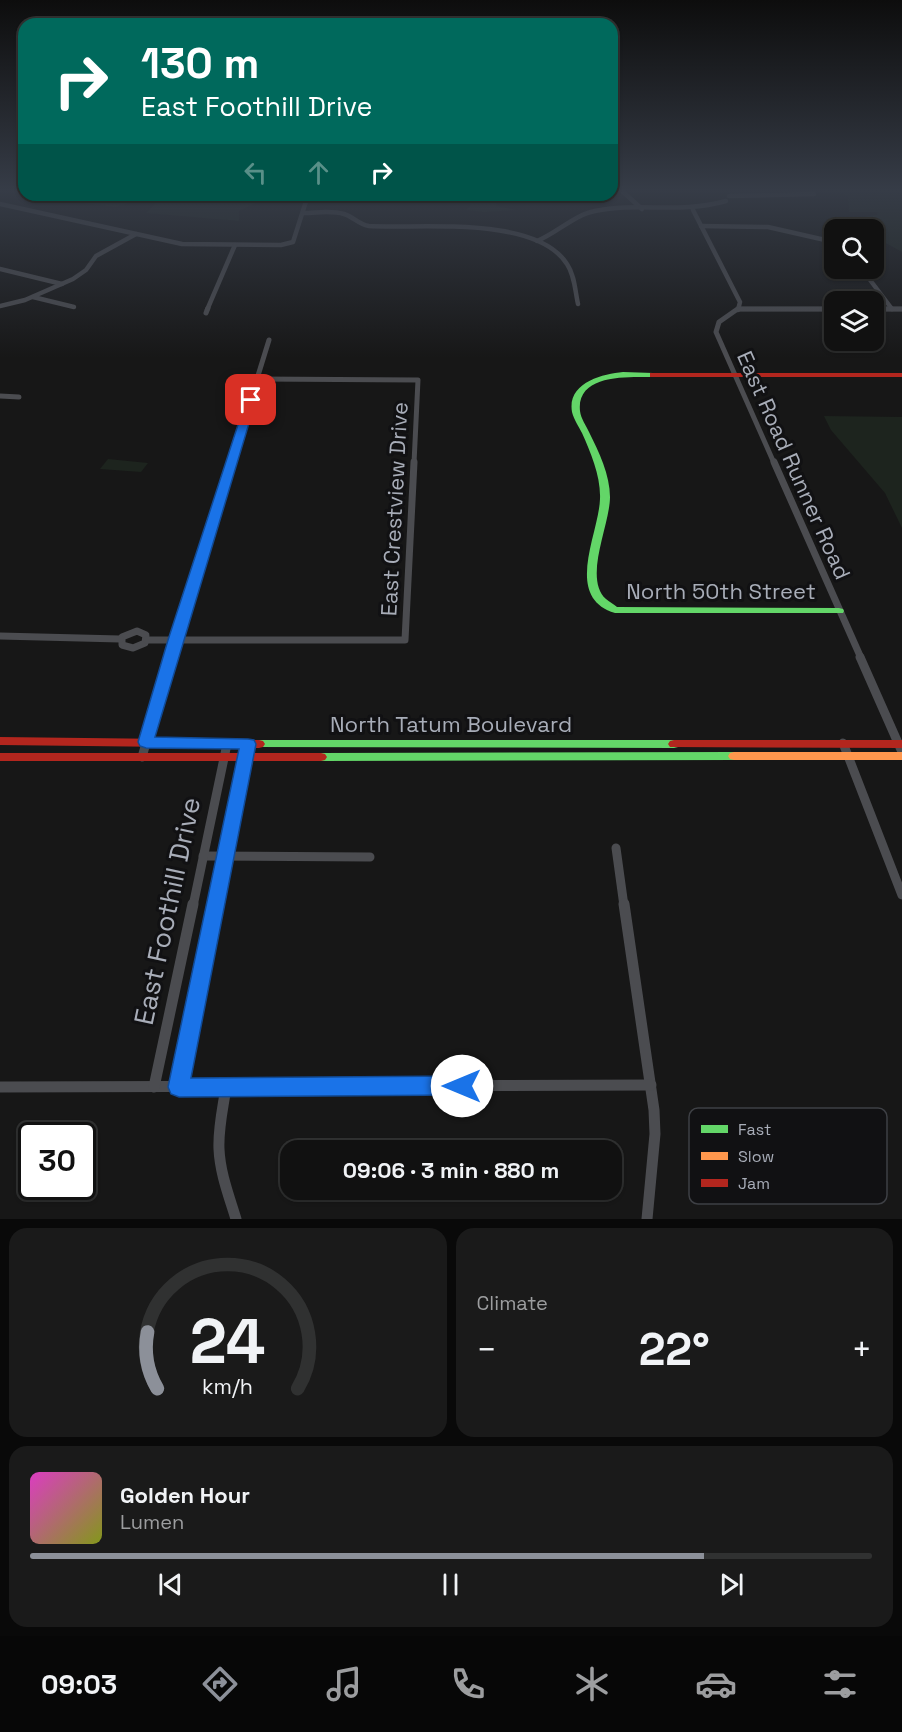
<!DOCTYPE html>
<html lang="en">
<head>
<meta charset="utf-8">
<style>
  body { margin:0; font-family:"Space Grotesk",sans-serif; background:#1a1a1a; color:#f1f3f6; height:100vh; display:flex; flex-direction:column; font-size:22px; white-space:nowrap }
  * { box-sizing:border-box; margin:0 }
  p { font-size:20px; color:#9c9d9f }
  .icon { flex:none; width:33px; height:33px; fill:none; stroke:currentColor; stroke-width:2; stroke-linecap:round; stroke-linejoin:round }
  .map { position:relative; height:1219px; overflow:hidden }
  .side { display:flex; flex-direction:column; gap:9px; padding:9px; background:#090909; flex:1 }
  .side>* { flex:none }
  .banner { position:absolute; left:18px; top:18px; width:600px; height:183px; border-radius:18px; box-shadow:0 2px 4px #0004,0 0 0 2px #303131; background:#00695c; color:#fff; overflow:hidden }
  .tools { position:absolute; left:824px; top:219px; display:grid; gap:12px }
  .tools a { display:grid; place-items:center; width:60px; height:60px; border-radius:12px; background:#111; box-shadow:0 2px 4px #0004,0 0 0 2px #303131; font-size:30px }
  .speed { position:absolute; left:18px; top:1122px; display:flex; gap:12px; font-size:30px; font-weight:700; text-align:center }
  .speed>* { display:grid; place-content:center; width:78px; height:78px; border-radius:50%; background:#111; box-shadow:0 2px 4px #0004,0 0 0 2px #303131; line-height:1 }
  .speed .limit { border:3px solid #111; border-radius:9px; background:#fff; color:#111 }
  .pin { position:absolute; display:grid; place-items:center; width:51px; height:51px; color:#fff; margin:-26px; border-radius:12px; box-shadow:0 3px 9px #0006 }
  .me { position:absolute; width:66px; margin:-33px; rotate:270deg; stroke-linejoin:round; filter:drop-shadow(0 0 4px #0008) }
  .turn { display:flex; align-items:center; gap:21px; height:126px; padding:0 24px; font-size:27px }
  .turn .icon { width:78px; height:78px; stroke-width:2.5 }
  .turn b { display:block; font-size:42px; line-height:51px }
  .lanes { display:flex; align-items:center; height:57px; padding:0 24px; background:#0003; justify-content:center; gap:30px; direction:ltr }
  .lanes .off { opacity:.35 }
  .big { font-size:45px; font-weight:700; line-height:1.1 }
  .side .widget { flex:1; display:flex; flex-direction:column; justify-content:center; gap:9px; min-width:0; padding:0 21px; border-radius:18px; background:#1a1a1a }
  .side .dial { align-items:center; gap:0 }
  .dial svg { height:156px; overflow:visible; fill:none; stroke:#303131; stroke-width:7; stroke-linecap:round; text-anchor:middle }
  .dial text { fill:#f1f3f6; stroke:none }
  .song { display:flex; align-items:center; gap:18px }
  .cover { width:72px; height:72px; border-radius:9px; background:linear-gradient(135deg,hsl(310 70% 55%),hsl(70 70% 35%)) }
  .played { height:6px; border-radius:3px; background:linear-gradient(90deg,#8c9099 80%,#303131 80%) }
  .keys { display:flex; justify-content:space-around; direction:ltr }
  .heat { display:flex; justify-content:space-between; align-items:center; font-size:33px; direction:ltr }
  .side .tiles { flex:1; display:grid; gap:9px; grid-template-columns:1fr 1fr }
  .widget:last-child { grid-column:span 2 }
  .trip { position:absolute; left:280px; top:1140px; width:342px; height:60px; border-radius:18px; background:#111; box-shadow:0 2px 4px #0004,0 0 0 2px #303131; font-weight:700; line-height:60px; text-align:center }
  .dock { display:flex; height:96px; justify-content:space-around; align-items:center; background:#070707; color:#9c9d9f }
  .dock .icon { width:42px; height:42px }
  .dock .active { color:#8c9099 }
  .dock b { font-size:27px; color:#f1f3f6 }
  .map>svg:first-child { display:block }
</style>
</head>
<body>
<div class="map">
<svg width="902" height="1219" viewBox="0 0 902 1219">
  <rect width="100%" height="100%" fill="#171717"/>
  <g fill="#1d241e">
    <path d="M 838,188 L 902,188 L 902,252 L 884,242 L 873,239 L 873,230 L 871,229 L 874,227 L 847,219 L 877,215 L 878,212 L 849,212 L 848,196 C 840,191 830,196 822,191 L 843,190 Z"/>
    <path d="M 41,195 L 257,195 L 262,200 L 239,211 L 239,221 L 146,213 L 155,204 L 155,199 L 138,200 L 116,207 L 82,203 Z"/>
    <path d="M 473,195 L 498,195 L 496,206 L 516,210 L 484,212 L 466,210 L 470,206 L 469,199 Z"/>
    <path d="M 824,416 L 902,417 L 902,528 L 885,493 L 831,430 Z"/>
    <path d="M 108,459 L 148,463 L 141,472 L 100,469 Z"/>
  </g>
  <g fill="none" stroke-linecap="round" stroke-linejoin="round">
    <g stroke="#4b4c50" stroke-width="4.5">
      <path d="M 622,188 L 622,191 L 642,209"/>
      <path d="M 320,195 L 400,195"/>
      <path d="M 729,196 L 814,194"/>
      <path d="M 0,204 L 182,244 L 281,245 L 293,242 L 308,195"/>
      <path d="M 693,210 L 740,302 L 738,310"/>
      <path d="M 303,213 C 317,213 331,210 344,214 C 354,217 359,225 369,226 C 420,229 536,215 567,264 C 575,276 575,291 578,304"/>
      <path d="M 701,226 L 768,227 L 834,242"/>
      <path d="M 537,241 C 557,233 574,215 595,211 C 639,202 679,214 726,201"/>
      <path d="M 861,268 L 892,309"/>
      <path d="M 0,269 L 62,284"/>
      <path d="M 33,297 L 74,307"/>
      <path d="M 0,306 L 25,300 L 73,279 L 86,270 L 96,256 L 136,234"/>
      <path d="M 739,309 L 834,309"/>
      <path d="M 873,309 L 902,309"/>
      <path d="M 207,310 L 235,245"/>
    </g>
    <g stroke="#4b4c50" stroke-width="5">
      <path d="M 739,308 L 719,322 L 716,332 L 774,463"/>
      <path d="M 739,309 L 834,309"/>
      <path d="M 873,309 L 902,309"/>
      <path d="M 206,313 L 208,308"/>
      <path d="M 257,379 L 418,380 L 414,463"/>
      <path d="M 0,396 L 19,397"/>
      <path d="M 231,463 L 269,340"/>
    </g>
    <g stroke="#4b4c50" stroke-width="7">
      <path d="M 774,462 L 861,658"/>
      <path d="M 137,631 L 146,635 L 145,643 L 133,648 L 122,645 L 122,637 Z"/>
      <path d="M 0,636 L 120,639"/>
      <path d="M 147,640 L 405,640 L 414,462"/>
      <path d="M 171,658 L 232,462"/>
    </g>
    <g stroke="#4b4c50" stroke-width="9">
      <path d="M 860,657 L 902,752"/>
      <path d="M 843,743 L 902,895"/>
      <path d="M 142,757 L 171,657"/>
      <path d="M 616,848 L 624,906"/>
      <path d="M 203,856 L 370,857"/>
      <path d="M 193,906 L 227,744"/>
      <path d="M 215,906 L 248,744"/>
    </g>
    <g stroke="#4b4c50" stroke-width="11">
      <path d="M 624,904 L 654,1110 L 655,1134 L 647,1219"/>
      <path d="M 0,1087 L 651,1085"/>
      <path d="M 154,1087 L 193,904"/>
      <path d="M 179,1087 L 216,904"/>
      <path d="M 226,1087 C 223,1108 218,1128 219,1149 C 220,1173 229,1196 236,1219"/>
    </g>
    <g fill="#63d668" fill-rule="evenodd">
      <path d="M 623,372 L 653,373 L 657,375 L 653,377 C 630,377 576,373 580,411 C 581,419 586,425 589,432 C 599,452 610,475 610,497 C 610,525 583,578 606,599 C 609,602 614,604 617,607 L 839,608 L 843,609 L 844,611 L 843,613 L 615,613 C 563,597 599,534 600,499 C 601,477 591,453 582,433 C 579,427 574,420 572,412 C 567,383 602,374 623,372 Z"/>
      <path d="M 259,740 L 674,740 L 678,741 L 680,744 L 678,747 L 674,748 L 255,747 L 253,744 L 255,741 Z"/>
      <path d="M 734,752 L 738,753 L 740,756 L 738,759 L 734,760 L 321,761 L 317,760 L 315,757 L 317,754 L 321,753 Z"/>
    </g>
    <path fill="#ff974d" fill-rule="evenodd" d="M 734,752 L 902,752 L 902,760 L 734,760 L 730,759 L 728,756 L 730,753 Z"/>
    <g fill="#b3261e" fill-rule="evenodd">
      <rect x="650" y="373" width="252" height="4"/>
      <path d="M 0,737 L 259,740 L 263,741 L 265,744 L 263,747 L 259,748 L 0,745 Z"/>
      <path d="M 674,740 L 902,740 L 902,748 L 670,747 L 668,744 L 670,741 Z"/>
      <path d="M 0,753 L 321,753 L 325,754 L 327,757 L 325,760 L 321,761 L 0,761 Z"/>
    </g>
  </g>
  <linearGradient id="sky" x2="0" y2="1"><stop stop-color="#0d0d0d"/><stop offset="0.53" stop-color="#363c47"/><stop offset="1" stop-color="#363c47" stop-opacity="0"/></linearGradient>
  <rect width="902" height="358" fill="url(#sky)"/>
  <path fill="#1a73e8" stroke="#114b97" stroke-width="1.5" d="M 251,397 L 256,400 L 155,737 L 248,739 L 254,740 L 256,744 L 191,1078 L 462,1076 L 470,1079 L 473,1086 L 470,1092 L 462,1095 L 179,1097 L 171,1094 L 168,1087 L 239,749 L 146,748 L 140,746 L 138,742 L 168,640 L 246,400 Z"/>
  <g text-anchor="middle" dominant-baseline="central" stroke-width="6" stroke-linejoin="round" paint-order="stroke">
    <g font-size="22" fill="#a8adb8" stroke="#111113">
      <text transform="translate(794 465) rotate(66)">East Road Runner Road</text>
      <text transform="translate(394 509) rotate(-87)">East Crestview Drive</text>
      <text x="721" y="591">North 50th Street</text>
      <text x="451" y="724">North Tatum Boulevard</text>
    </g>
    <g font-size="27" fill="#a8adb8" stroke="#111113">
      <text transform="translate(167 911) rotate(-78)">East Foothill Drive</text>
    </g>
  </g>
  <rect x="689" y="1108" width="198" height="96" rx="9" fill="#111113" stroke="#3e4045" stroke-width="1.5"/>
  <rect x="701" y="1125" width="27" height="8" fill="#63d668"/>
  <rect x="701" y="1152" width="27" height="8" fill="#ff974d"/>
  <rect x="701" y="1179" width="27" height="8" fill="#b3261e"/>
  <g font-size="16" fill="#a8adb8">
    <text x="738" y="1135">Fast</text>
    <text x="738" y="1162">Slow</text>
    <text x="738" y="1189">Jam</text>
  </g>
</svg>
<div class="tools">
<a><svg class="icon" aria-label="search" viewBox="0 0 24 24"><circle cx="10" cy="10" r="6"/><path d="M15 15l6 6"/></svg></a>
<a><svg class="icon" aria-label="layers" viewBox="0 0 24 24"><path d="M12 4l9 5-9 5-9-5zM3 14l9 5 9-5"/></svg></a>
</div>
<div class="speed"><div class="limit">30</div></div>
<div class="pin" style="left:251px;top:400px;background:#d93025"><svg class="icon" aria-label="arrive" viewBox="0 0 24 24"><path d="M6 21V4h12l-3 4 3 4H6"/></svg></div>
<svg class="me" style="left:462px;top:1086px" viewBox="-20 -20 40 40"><circle r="19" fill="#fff"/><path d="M0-13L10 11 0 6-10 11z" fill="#1a73e8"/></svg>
<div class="trip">09:06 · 3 min · 880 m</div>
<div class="banner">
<div class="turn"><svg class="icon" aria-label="right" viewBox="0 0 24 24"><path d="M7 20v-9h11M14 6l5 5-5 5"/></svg><div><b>130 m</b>East Foothill Drive</div></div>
<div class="lanes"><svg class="icon off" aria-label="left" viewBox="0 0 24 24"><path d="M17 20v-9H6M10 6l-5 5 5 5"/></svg><svg class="icon off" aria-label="ahead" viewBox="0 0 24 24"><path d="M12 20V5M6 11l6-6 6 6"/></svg><svg class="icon" aria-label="right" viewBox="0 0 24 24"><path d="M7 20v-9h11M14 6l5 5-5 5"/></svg></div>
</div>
</div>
<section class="side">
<div class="tiles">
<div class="widget dial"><svg viewBox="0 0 100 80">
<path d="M14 69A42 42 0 1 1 86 69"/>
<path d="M14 69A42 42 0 0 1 9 40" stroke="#8c9099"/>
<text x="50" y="56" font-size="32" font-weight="700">24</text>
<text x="50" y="72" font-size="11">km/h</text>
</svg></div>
<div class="widget"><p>Climate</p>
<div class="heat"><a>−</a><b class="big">22°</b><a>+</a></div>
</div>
<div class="widget">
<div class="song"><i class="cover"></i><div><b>Golden Hour</b><p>Lumen</p></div></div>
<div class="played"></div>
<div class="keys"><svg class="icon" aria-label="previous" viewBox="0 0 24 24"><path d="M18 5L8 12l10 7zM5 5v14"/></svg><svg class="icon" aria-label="pause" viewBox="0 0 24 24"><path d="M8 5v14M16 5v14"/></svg><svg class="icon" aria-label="next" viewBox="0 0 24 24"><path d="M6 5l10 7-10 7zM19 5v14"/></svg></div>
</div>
</div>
</section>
<nav class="dock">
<b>09:03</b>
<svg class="icon active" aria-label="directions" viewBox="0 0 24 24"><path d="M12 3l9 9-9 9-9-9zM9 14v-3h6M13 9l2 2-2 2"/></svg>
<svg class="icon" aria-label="music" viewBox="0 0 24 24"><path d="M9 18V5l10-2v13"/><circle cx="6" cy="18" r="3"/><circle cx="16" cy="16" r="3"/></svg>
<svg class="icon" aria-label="phone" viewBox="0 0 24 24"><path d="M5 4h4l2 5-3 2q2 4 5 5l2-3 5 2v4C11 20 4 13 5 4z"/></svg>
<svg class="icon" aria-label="climate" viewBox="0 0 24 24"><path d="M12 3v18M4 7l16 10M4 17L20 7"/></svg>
<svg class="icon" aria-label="car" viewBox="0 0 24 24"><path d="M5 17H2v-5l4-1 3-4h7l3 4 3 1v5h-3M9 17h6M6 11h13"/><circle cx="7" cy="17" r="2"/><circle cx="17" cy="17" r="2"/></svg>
<svg class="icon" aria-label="filters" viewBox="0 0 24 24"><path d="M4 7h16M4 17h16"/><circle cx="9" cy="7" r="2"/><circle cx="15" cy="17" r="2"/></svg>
</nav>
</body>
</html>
